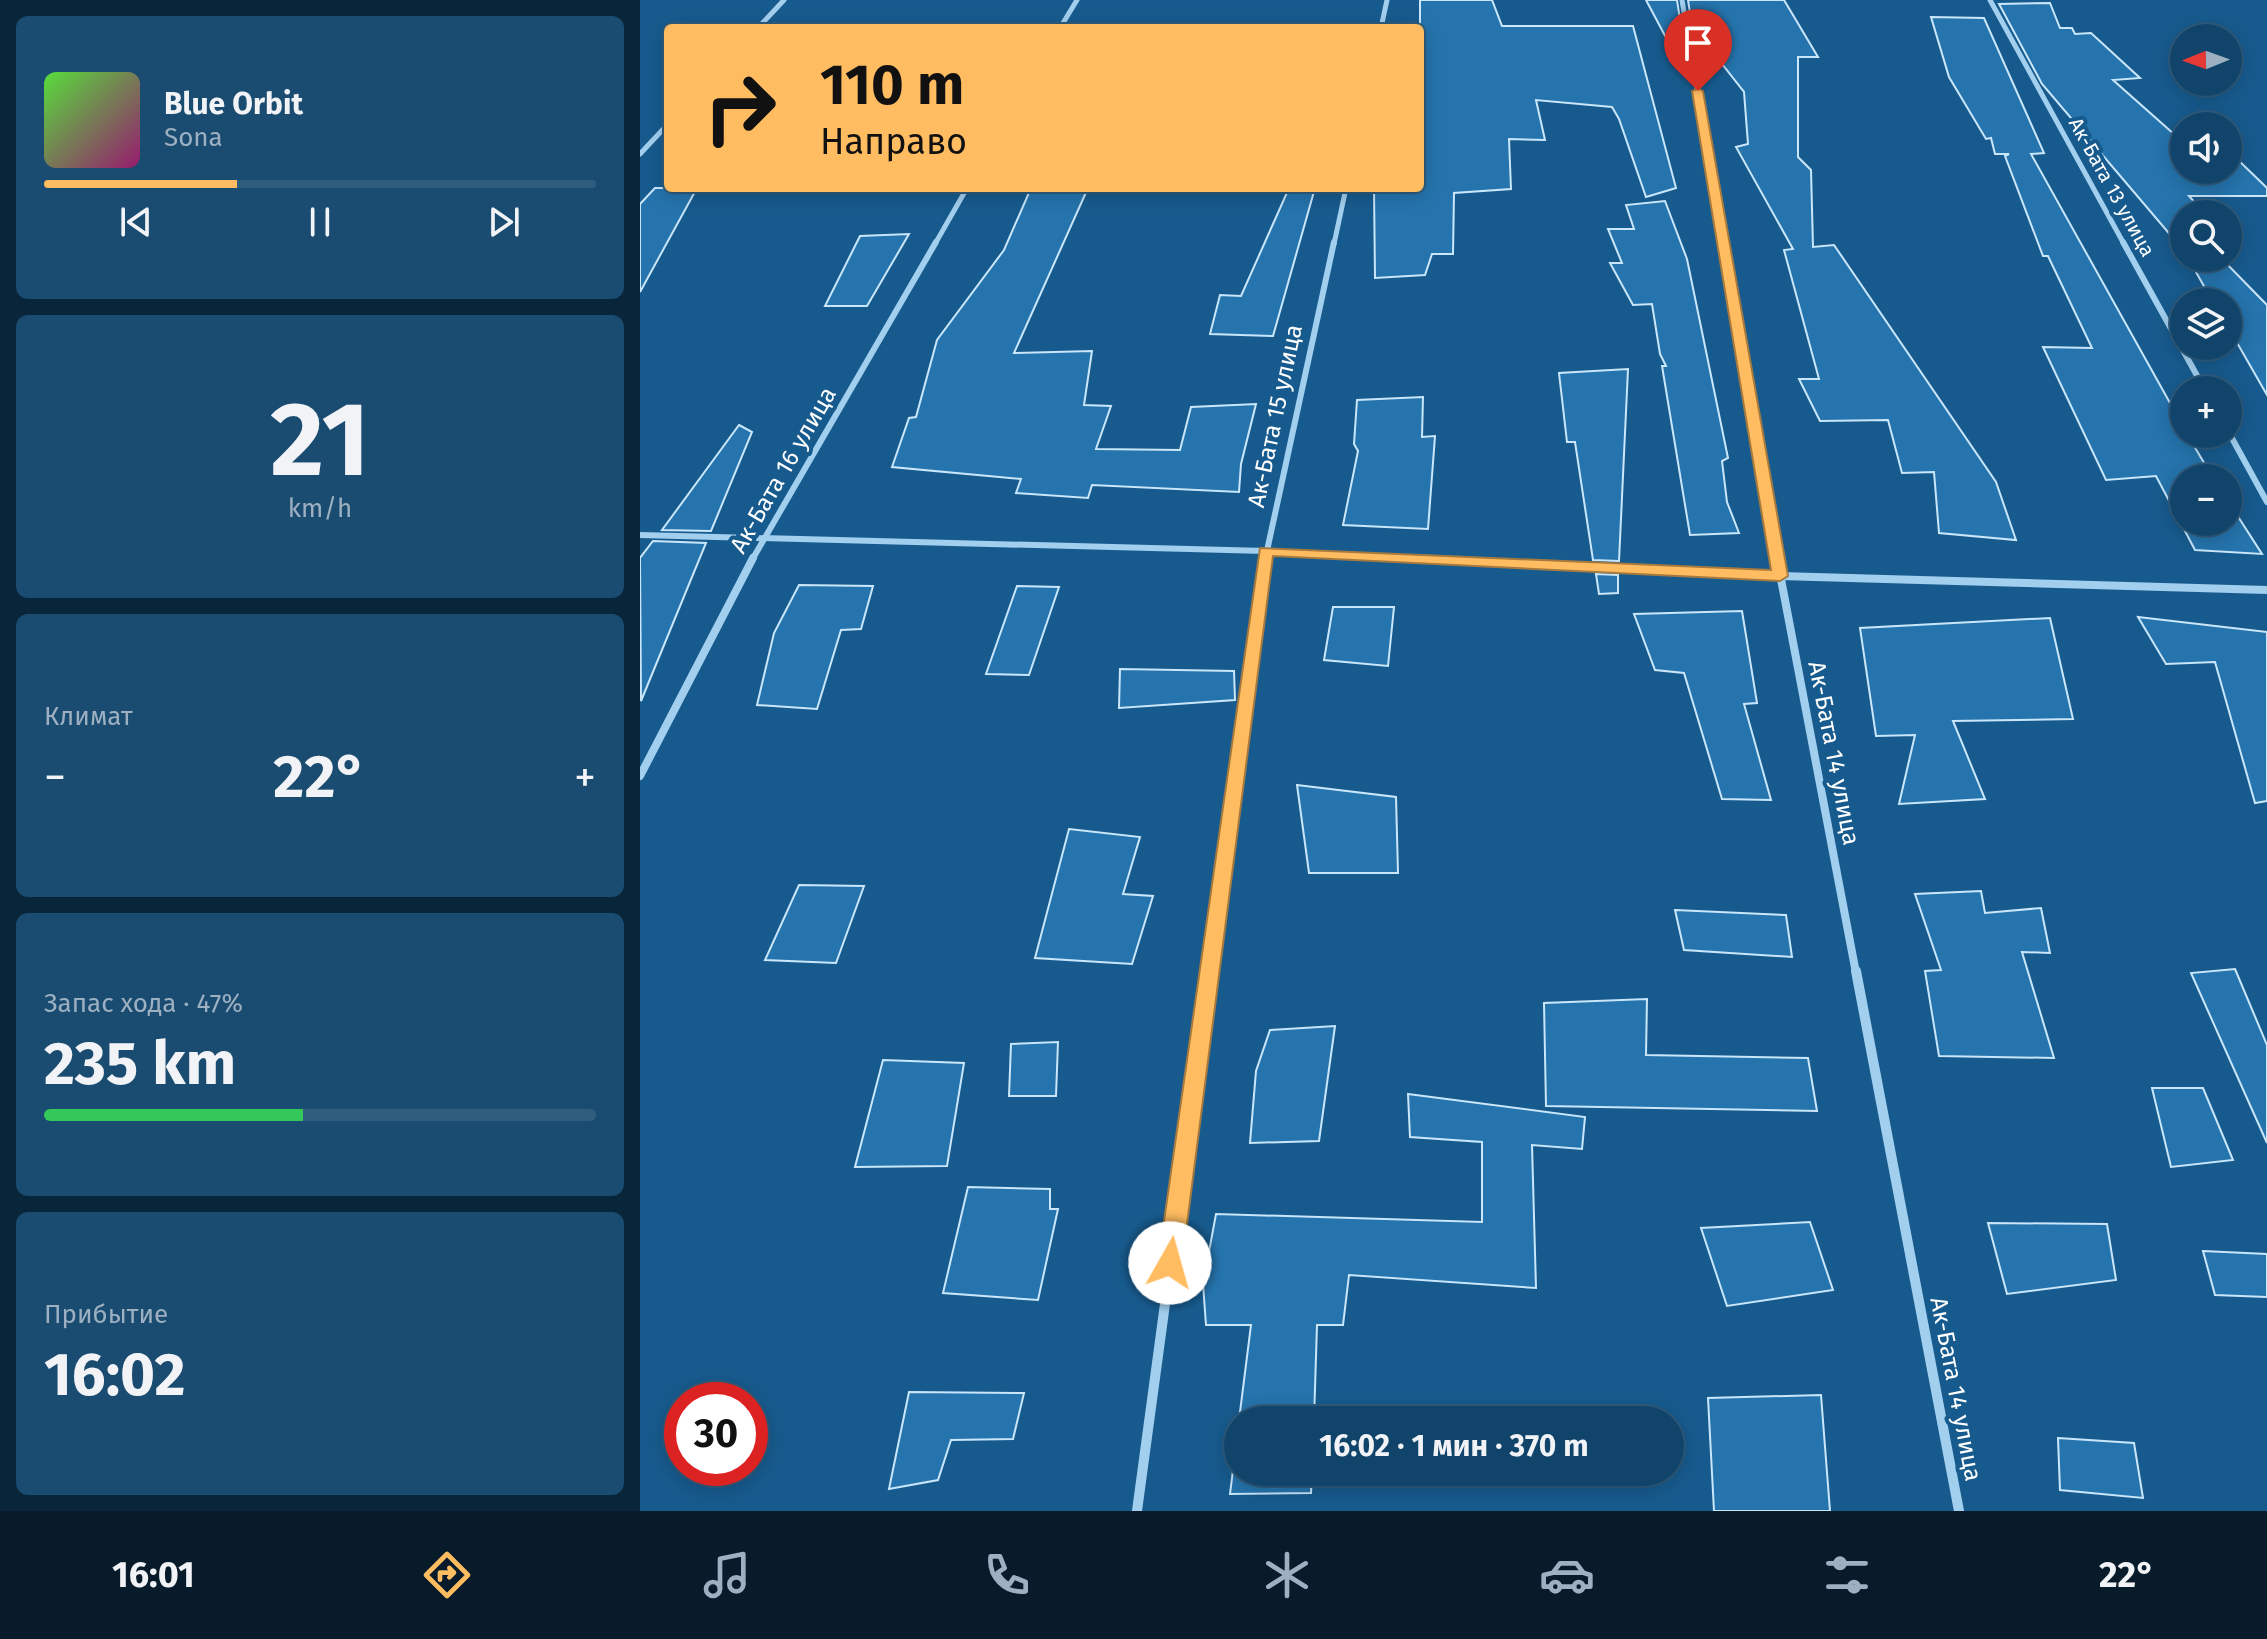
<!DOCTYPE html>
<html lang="ru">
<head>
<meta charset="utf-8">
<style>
  body { margin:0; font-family:"Fira Sans",sans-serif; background:#1a4b70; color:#f1f3f6; height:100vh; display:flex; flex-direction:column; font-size:30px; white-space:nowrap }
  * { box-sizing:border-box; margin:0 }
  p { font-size:26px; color:#9cb0c1 }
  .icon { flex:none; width:44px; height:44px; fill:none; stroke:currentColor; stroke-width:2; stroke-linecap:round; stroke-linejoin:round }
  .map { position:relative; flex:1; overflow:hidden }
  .panel { display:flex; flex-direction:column; gap:16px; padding:16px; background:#09253a; width:640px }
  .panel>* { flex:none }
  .top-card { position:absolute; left:24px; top:24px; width:760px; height:168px; border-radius:8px; box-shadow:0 4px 20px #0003,0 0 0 2px #305c7e; background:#ffbc61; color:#111; overflow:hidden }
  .needle { width:52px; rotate:269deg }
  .controls { position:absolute; left:1530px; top:24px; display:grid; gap:16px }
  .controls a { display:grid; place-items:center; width:72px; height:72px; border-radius:50%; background:#11446a; box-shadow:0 4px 20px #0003,0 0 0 2px #305c7e; font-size:40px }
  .speed { position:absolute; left:24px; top:1382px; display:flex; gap:16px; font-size:40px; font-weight:700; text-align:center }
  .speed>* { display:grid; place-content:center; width:104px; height:104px; border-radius:50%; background:#11446a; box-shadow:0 4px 20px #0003,0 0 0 2px #305c7e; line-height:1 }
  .speed .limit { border:12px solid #d22; background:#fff; color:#111 }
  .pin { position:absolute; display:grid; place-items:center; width:68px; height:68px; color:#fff; margin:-82px -34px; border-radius:50% 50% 50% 0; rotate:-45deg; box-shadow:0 0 8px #0007 }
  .pin .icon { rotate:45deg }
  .me { position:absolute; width:88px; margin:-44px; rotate:7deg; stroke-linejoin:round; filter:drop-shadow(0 0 6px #0008) }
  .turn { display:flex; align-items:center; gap:28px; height:168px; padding:0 24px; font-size:36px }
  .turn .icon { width:104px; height:104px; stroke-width:2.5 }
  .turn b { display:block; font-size:56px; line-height:68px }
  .big { font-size:60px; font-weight:700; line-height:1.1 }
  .panel .tile { flex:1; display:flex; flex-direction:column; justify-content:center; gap:12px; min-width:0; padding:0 28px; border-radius:12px; background:#1a4b70 }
  .panel .dial { align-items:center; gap:0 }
  .dial b { font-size:104px; line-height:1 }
  .song { display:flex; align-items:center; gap:24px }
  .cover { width:96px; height:96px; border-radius:12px; background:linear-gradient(135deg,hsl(110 70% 55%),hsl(320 70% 35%)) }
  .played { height:8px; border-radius:4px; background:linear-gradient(90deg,#ffbc61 35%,#305c7e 35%) }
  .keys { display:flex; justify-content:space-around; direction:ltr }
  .heat { display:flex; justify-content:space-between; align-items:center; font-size:44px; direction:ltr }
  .charge { height:12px; border-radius:6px; background:linear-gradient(90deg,#34c759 47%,#305c7e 0) }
  .trip { position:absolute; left:584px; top:1406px; width:460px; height:80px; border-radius:40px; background:#11446a; box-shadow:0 4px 20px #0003,0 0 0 2px #305c7e; font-weight:700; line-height:80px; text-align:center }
  .tab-bar { display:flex; height:128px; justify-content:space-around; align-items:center; background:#071b2a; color:#9cb0c1 }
  .tab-bar .icon { width:56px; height:56px }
  .tab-bar .on { color:#ffbc61 }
  .tab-bar b { font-size:36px; color:#f1f3f6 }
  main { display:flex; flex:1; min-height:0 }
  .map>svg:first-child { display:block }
</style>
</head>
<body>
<main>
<section class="panel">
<div class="tile">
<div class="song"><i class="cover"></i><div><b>Blue Orbit</b><p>Sona</p></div></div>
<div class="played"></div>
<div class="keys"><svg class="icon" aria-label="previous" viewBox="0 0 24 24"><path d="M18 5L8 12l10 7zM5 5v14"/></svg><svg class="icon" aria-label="pause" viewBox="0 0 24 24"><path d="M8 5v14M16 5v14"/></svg><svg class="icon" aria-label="next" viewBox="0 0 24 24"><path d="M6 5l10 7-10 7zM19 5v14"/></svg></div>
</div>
<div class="tile dial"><b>21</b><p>km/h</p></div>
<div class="tile"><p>Климат</p>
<div class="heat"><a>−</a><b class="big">22°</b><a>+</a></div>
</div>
<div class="tile"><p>Запас хода · 47%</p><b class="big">235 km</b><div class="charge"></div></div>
<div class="tile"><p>Прибытие</p><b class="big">16:02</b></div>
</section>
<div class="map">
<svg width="1627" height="1511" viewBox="0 0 1627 1511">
  <rect width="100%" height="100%" fill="#175b8e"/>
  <g fill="#2574ad" stroke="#c9e6fb" stroke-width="2">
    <path d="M 780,0 L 852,0 L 862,26 L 993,26 L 1036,188 L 1006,197 L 979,119 L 972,107 L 896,100 L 905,140 L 869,139 L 871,189 L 814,193 L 813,254 L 792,254 L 785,275 L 735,278 L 734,188 L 780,188 Z"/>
    <path d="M 1006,0 L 1037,0 L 1047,64 L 1040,64 Z"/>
    <path d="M 1048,0 L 1144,0 L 1178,57 L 1158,57 L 1158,157 L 1171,170 L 1173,247 L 1194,245 L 1356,482 L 1376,540 L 1299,533 L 1294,472 L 1262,473 L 1248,420 L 1180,421 L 1159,379 L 1179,379 L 1144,250 L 1153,249 L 1096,147 L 1108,144 L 1104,92 L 1082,64 L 1058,64 Z"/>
    <path d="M 1410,3 L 1420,28 L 1432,28 L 1435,34 L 1451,33 L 1500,78 L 1473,80 L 1544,143 L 1544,170 L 1588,170 L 1588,157 L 1595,157 L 1627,188 L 1627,196 L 1549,196 L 1565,214 L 1544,214 L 1544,251 L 1402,84 L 1359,4 Z"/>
    <path d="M 1291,17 L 1344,18 L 1404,153 L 1391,154 L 1544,428 L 1544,434 L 1547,434 L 1573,478 L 1544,478 L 1544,522 L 1588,522 L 1588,501 L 1622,554 L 1555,550 L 1516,476 L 1466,480 L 1403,347 L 1452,348 L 1408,256 L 1403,256 L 1365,156 L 1369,154 L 1355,154 L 1351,138 L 1346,139 L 1309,77 Z"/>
    <path d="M 15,188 L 57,188 L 0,292 L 0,204 Z"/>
    <path d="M 391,188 L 448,188 L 374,353 L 452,351 L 444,405 L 471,406 L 456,449 L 540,450 L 551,407 L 616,404 L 601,464 L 599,492 L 452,485 L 448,498 L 376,493 L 381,479 L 252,467 L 269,418 L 276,417 L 297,340 L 364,250 Z"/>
    <path d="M 649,188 L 675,188 L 633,336 L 570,334 L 580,295 L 601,296 Z"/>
    <path d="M 1025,201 L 1047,259 L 1088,458 L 1082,461 L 1087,502 L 1099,533 L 1050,535 L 1022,366 L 1026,366 L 1020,354 L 1012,304 L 993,305 L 970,263 L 982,263 L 968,229 L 994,229 L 986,205 Z"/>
    <path d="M 269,234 L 227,306 L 185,306 L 220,236 Z"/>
    <path d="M 1548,258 L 1581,258 L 1627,305 L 1627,395 L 1588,327 L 1588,302 L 1573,302 Z"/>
    <path d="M 988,369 L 979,561 L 953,560 L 935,442 L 927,442 L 919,373 Z"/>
    <path d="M 783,397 L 782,437 L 795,436 L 788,529 L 703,525 L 718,451 L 714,444 L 717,400 Z"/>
    <path d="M 99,425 L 112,432 L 71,531 L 22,530 Z"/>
    <path d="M 13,541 L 66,543 L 1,701 L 0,558 Z"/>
    <path d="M 956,574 L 978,575 L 978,593 L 959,594 Z"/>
    <path d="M 159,585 L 233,586 L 221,629 L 201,630 L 177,709 L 117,705 L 134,633 Z"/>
    <path d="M 377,586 L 419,587 L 389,675 L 346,674 Z"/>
    <path d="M 693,607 L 754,607 L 748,666 L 684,660 Z"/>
    <path d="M 1102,611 L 1117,703 L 1104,704 L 1131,800 L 1082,799 L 1044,673 L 1015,670 L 994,614 Z"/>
    <path d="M 1498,617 L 1627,632 L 1627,801 L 1615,803 L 1575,662 L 1526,664 Z"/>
    <path d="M 1410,618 L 1433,719 L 1313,721 L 1345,799 L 1259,804 L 1275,735 L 1236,736 L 1220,628 Z"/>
    <path d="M 480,669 L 594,671 L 595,700 L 479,708 Z"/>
    <path d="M 657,785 L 756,797 L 758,873 L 669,873 Z"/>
    <path d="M 429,829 L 500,837 L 483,894 L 513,896 L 492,964 L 395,958 Z"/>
    <path d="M 159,885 L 224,886 L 196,963 L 125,960 Z"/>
    <path d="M 1341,891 L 1345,913 L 1401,908 L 1410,953 L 1382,952 L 1414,1058 L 1299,1056 L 1285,971 L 1301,970 L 1275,894 Z"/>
    <path d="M 1035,910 L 1146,915 L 1152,957 L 1044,950 Z"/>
    <path d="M 1595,969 L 1627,1045 L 1627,1143 L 1551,973 Z"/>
    <path d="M 1007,999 L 1006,1055 L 1168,1058 L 1177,1111 L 906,1106 L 904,1003 Z"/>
    <path d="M 695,1026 L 679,1141 L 610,1143 L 616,1071 L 630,1030 Z"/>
    <path d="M 418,1042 L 416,1096 L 369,1096 L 371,1044 Z"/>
    <path d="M 243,1060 L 324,1063 L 307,1166 L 215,1167 Z"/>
    <path d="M 1512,1088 L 1563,1088 L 1593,1160 L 1531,1167 Z"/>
    <path d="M 768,1094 L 945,1117 L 942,1149 L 892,1145 L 896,1288 L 709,1275 L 703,1325 L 677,1325 L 674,1420 L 599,1420 L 611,1325 L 566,1325 L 563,1284 L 576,1214 L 842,1222 L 842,1142 L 770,1137 Z"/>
    <path d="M 328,1187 L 410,1189 L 410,1209 L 418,1209 L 398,1300 L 303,1293 Z"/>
    <path d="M 1170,1222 L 1193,1290 L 1087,1306 L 1061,1228 Z"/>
    <path d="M 1348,1223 L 1467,1224 L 1476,1280 L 1367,1294 Z"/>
    <path d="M 1563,1251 L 1627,1254 L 1627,1297 L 1575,1295 Z"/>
    <path d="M 269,1392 L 384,1393 L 373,1439 L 311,1440 L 298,1480 L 249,1489 Z"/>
    <path d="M 1181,1395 L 1190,1511 L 1074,1511 L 1068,1398 Z"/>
    <path d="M 598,1430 L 598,1472 L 672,1472 L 671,1493 L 590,1494 Z"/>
    <path d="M 1418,1438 L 1494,1443 L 1503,1498 L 1420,1490 Z"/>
  </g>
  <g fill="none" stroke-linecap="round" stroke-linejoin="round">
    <g stroke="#a3cfef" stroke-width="5">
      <path d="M 1042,0 L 1083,244"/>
      <path d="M 1350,0 L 1484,244"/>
      <path d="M 118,28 L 144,0"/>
      <path d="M 420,28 L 437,0"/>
      <path d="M 741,28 L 747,0"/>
      <path d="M 0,154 L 28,124"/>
      <path d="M 295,244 L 327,188"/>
      <path d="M 694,244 L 706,188"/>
    </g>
    <g stroke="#a3cfef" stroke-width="6">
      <path d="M 1083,242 L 1137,560"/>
      <path d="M 1483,242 L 1565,390"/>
      <path d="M 1588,431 L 1627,502"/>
      <path d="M 0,535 L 626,551 L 815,560"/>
      <path d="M 112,560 L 296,242"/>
      <path d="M 625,560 L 694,242"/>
    </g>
    <g stroke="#a3cfef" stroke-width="8">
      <path d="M 773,558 L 1140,576 L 1627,590"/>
      <path d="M 1137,558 L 1216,973"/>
      <path d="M 0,776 L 113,558"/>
      <path d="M 569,973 L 625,558"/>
    </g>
    <g stroke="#a3cfef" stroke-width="10">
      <path d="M 1216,971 L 1319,1511"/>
      <path d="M 497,1511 L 570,971"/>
    </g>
  </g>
  <path fill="#ffbc61" stroke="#a67a3f" stroke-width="2" d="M 1058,88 L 1063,91 L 1148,576 L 1140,581 L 633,556 L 542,1263 L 539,1271 L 530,1275 L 522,1271 L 518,1263 L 620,548 L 1131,570 L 1052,91 Z"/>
  <g text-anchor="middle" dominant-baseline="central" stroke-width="8" stroke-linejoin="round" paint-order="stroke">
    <g font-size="20" fill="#fff" stroke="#175b8e">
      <text transform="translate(1472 187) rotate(61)">Ак-Бата 13 улица</text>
    </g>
    <g font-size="24" fill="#fff" stroke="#175b8e">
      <text transform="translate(635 416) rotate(-78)">Ак-Бата 15 улица</text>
      <text transform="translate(143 470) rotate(-60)">Ак-Бата 16 улица</text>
      <text transform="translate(1194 753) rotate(79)">Ак-Бата 14 улица</text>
      <text transform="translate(1316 1389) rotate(79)">Ак-Бата 14 улица</text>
    </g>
  </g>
</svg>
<div class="controls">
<a><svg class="needle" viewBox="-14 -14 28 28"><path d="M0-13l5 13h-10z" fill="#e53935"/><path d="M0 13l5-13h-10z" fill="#9cb0c1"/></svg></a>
<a><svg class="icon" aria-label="sound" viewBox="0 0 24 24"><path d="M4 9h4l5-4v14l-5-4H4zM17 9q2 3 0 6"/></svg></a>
<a><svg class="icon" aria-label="search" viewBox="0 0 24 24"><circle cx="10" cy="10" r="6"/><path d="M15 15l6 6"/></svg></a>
<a><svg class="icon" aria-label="layers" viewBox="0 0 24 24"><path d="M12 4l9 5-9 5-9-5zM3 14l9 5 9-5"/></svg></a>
<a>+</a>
<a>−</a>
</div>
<div class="speed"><div class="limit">30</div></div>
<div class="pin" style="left:1058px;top:91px;background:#d93025"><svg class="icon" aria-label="arrive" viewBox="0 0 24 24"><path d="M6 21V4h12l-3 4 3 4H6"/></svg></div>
<svg class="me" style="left:530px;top:1263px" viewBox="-20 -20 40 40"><circle r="19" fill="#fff"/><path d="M0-13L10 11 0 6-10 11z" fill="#ffbc61"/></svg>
<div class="trip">16:02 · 1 мин · 370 m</div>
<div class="top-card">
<div class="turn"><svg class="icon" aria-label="right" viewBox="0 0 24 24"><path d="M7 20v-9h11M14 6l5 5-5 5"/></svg><div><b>110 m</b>Направо</div></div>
</div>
</div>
</main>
<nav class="tab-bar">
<b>16:01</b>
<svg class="icon on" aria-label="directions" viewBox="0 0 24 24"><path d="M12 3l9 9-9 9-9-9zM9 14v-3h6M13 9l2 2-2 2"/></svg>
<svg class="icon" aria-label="music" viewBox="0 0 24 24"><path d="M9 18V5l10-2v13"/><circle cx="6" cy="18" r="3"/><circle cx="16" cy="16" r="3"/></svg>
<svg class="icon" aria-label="phone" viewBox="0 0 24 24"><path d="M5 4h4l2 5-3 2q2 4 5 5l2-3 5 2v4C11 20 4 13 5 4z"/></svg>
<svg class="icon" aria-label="climate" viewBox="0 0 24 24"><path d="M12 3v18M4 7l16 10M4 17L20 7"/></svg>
<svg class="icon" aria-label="car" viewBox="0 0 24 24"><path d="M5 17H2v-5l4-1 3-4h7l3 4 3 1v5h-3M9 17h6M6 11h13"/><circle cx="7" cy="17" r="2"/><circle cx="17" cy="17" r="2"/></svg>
<svg class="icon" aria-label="filters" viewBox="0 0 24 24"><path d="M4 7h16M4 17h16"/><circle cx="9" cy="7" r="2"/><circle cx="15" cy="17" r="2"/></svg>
<b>22°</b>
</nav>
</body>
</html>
